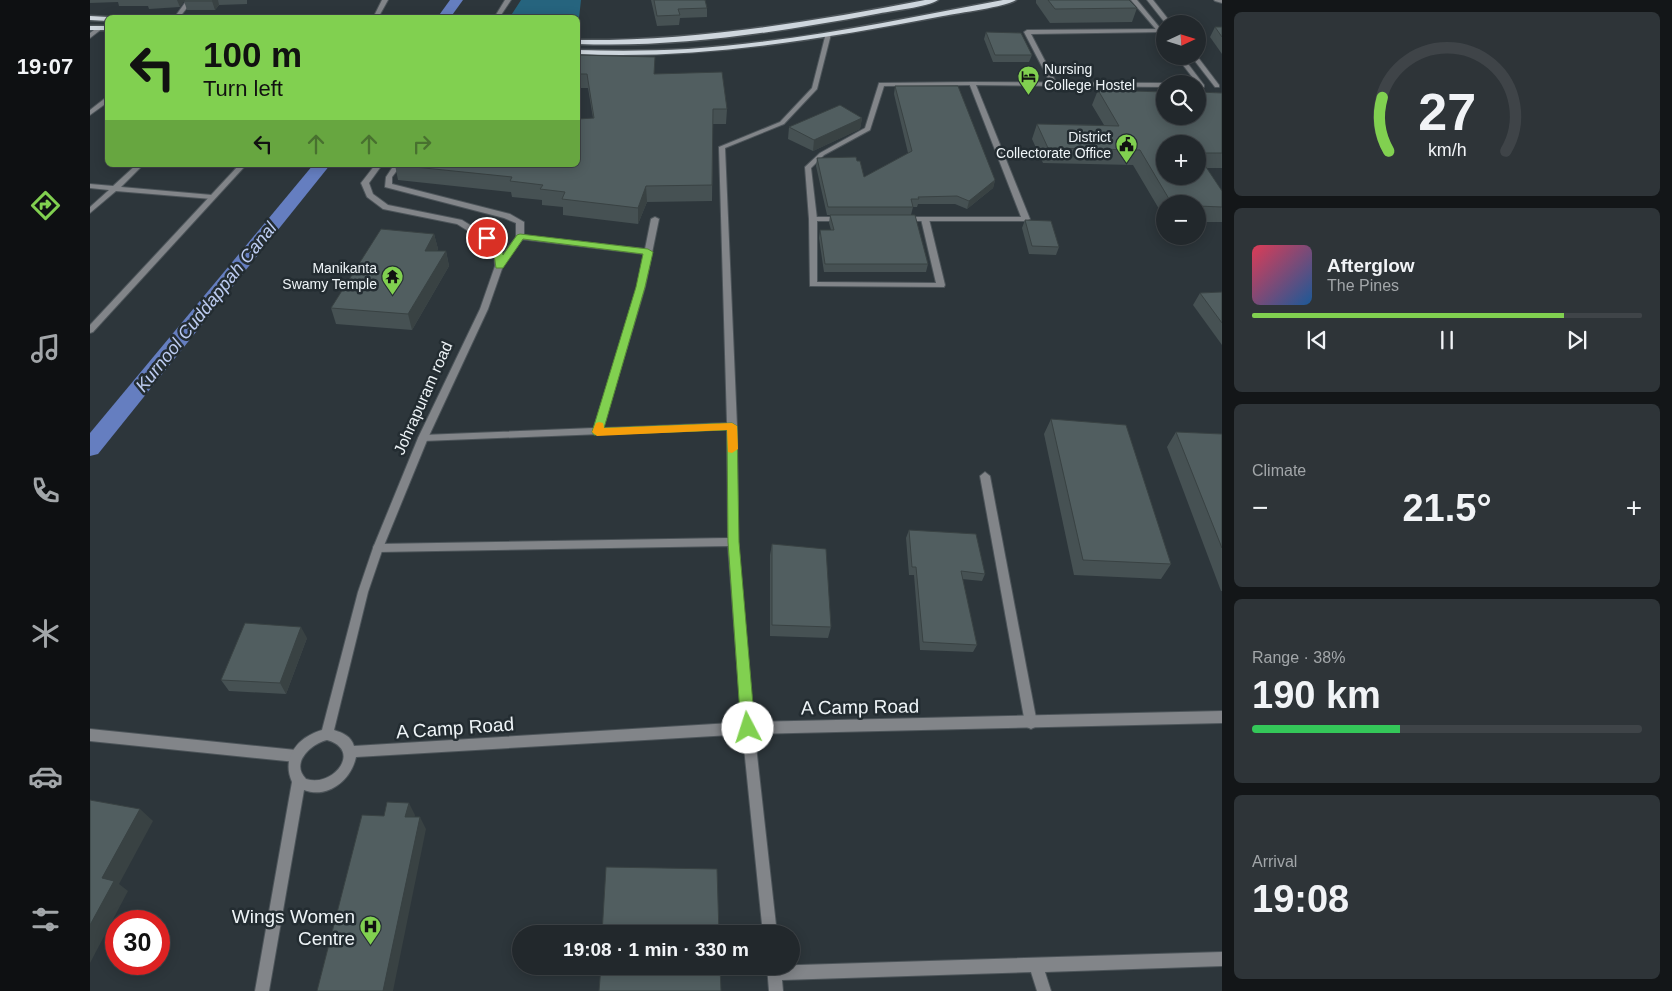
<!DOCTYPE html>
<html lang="en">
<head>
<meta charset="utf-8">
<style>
  body { margin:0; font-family:Helvetica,sans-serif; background:#2e3438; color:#f1f3f6; height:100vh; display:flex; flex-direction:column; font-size:19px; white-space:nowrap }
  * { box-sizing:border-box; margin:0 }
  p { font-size:16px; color:#a2a6a9 }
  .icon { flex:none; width:28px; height:28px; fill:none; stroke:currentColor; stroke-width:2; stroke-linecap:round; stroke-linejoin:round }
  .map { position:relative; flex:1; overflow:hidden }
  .panel { display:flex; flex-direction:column; gap:12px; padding:12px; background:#131618; width:450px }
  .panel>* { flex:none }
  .guide { position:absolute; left:15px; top:15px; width:475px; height:152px; border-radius:8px; box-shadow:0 2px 12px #0003,0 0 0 1px #3f4448; background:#81d050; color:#111; overflow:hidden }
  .needle { width:32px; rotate:86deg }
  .controls { position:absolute; left:1066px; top:15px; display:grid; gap:10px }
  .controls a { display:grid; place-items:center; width:50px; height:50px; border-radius:50%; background:#22282c; box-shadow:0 2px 12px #0003,0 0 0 1px #3f4448; font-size:25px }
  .speed { position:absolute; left:15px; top:910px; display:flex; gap:10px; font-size:25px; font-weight:700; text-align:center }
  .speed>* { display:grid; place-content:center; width:65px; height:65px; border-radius:50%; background:#22282c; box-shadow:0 2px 12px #0003,0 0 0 1px #3f4448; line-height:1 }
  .speed .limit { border:8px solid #d22; background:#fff; color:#111 }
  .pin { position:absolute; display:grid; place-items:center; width:42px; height:42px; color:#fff; margin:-21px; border:2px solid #fff; border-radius:50%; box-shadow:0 1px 5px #0007 }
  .me { position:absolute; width:55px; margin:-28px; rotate:355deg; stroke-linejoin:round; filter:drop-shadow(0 0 4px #0008) }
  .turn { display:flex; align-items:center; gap:18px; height:105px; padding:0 15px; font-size:22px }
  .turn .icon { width:65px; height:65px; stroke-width:2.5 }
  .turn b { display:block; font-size:35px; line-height:42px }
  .lanes { display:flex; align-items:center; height:48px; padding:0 15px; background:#0003; justify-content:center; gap:25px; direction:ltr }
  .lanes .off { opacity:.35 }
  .big { font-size:38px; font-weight:700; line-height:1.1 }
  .panel .card { flex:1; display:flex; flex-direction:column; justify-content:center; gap:8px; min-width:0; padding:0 18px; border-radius:8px; background:#2e3438 }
  .panel .dial { align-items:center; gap:0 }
  .dial svg { height:130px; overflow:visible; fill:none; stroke:#3f4448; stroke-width:7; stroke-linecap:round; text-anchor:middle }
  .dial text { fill:#f1f3f6; stroke:none }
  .song { display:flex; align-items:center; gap:15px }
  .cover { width:60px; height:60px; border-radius:8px; background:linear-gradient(135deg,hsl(350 70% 55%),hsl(210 70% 35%)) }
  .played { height:5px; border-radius:2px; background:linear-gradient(90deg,#81d050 80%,#3f4448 80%) }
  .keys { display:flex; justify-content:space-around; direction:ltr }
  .heat { display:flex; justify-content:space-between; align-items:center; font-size:28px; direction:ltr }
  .charge { height:8px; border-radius:4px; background:linear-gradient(90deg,#34c759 38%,#3f4448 0) }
  .trip { position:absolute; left:422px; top:925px; width:288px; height:50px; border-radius:25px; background:#22282c; box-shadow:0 2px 12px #0003,0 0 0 1px #3f4448; font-weight:700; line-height:50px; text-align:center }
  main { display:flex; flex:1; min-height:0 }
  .tab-bar { display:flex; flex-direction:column; width:90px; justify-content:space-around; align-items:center; background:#0e1012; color:#a2a6a9 }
  .tab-bar .icon { width:35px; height:35px }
  .tab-bar .active { color:#81d050 }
  .tab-bar b { font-size:22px; color:#f1f3f6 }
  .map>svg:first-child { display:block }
</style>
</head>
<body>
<main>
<nav class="tab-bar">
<b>19:07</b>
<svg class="icon active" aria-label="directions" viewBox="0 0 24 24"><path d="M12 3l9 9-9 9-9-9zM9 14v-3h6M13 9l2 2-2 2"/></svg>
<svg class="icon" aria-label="music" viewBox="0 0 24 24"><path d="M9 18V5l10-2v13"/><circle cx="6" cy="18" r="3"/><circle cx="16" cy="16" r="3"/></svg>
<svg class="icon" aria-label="phone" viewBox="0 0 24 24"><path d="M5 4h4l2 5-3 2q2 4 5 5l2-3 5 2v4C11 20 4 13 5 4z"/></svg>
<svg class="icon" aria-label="climate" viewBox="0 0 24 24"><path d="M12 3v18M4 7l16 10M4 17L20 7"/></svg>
<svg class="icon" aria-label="car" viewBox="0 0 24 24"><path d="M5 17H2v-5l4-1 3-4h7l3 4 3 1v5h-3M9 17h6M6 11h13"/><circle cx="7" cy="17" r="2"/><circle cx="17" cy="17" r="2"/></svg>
<svg class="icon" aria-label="filters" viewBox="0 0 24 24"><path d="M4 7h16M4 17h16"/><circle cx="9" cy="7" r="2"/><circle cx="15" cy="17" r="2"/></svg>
</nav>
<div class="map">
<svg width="1132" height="991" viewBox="0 0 1132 991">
  <rect width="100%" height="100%" fill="#2d363b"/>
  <path fill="#26647e" d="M 431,0 L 491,0 L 488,27 L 488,18 L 420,17 Z"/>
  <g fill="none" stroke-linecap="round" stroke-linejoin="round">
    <g fill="#657ec0" fill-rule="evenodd">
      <path d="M 360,0 L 373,0 L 360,18 L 347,18 Z"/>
      <path d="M 223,165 L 240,165 L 8,454 L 0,456 L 0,433 Z"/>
    </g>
    <defs>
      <g id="minor">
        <path d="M 415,0 L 421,0 L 409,18 L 404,18 Z"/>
        <path d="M 8,27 L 13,28 L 0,38 L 0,33 Z"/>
        <path d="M 1070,29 L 1072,30 L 1072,32 L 941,34 L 967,84 L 964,86 L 961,84 L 934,32 L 937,30 Z"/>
        <path d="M 736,33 L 741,34 L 727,89 L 694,124 L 635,148 L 647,426 L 648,542 L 664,728 L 687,934 L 673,934 L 652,728 L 638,546 L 288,552 L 284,551 L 283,548 L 284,545 L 288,544 L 638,538 L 637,429 L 333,441 L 328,438 L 333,435 L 504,428 L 547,287 L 554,254 L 430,239 L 426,237 L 430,235 L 555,249 L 561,219 L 565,217 L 569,219 L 555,287 L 513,428 L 637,423 L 629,147 L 690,122 L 722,88 Z"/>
        <path d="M 884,82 L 885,83 L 882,85 L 794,86 L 780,130 L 734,155 L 721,168 L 727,219 L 727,282 L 846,283 L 831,219 L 835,217 L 839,219 L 855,285 L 854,287 L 720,286 L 719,219 L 715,167 L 730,153 L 775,128 L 789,83 Z"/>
        <path d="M 18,96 L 18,102 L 0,115 L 0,110 Z"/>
        <path d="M 46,165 L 53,165 L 31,187 L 122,195 L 126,197 L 122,199 L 26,191 L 0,213 L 0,207 L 19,190 L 0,188 L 0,184 L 23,186 Z"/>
        <path d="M 895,472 L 900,476 L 947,723 L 945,727 L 941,729 L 937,727 L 935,723 L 890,476 Z"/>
        <path d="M 0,729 L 206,750 L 210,752 L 212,756 L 210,760 L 206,762 L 0,741 Z"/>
        <path d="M 1132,952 L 1132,966 L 955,972 L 961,991 L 947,991 L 941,972 L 692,980 L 693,991 L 679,991 L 677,966 Z"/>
      </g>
      <g id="tertiary">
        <path d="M 97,0 L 103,0 L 89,18 L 84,18 Z"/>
        <path d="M 292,0 L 298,0 L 288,18 L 283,18 Z"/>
        <path d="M 1041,0 L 1047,0 L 1075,34 L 1075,40 Z"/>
        <path d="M 1057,0 L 1063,0 L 1082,24 L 1076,24 Z"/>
        <path d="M 1124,0 L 1132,0 L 1132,3 L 1125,1 Z"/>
        <path d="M 1086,56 L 1092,56 L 1114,85 L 1114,87 L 1110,87 Z"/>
        <path d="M 1101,56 L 1107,56 L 1129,85 L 1129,87 L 1125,87 Z"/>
        <path d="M 880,82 L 1075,83 L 1077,84 L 1075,84 L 1075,87 L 886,85 L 940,219 L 936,221 L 811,221 L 810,219 L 814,217 L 931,217 L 879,83 Z"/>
        <path d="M 149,165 L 156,165 L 3,332 L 0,333 L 0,325 Z"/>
        <path d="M 285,165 L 292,165 L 279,183 L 283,194 L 298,205 L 372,220 L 411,244 L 412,256 L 426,237 L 426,223 L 414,218 L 295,187 L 296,177 L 304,165 L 311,165 L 302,177 L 302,184 L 420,214 L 434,222 L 434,237 L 413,266 L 398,309 L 338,438 L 293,548 L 278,592 L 244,730 C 253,733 261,736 264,746 L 658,722 L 1132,711 L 1132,723 L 658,734 L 266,757 C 261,781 237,799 214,790 L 179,991 L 165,991 L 202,782 C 191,757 208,737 232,730 L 268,592 L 283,548 L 328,438 L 390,309 L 405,266 L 404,247 L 367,224 L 293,209 L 277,197 L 271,183 ZM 237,740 C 273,750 243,788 216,779 C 200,763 221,744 237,740 Z"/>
        <path d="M 720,217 L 752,217 L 756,219 L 752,221 L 723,221 L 719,219 Z"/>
      </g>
      <g id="primary">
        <path d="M 835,0 L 848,0 C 838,7 800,11 786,14 C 688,32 588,48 488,44 L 488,40 C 606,41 720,22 835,0 Z"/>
        <path d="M 913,0 L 926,0 C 916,7 868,13 853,16 C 732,39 610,60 488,54 L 488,50 C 525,51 561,51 598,49 C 704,42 808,20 913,0 Z"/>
        <path d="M 0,16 L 18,17 L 20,18 L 18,18 L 18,21 L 0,20 Z"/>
        <rect x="0" y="26" width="18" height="4"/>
      </g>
    </defs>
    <use href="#minor" stroke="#4c5459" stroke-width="2"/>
    <use href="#tertiary" stroke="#4c5459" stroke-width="2"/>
    <use href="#primary" stroke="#4c5459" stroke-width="3"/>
    <use href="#minor" fill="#828589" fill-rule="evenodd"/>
    <use href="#tertiary" fill="#828589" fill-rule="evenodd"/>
    <use href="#primary" fill="#ced6dd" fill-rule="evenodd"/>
  </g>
  <g fill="#465153" fill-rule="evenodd">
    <path d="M 0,0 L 157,0 L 157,4 L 129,5 L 125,10 L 97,10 L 94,1 L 90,7 L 59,9 L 58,6 L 29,6 L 28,2 L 0,3 Z"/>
    <path d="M 561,0 L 615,0 L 617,8 L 617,17 L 590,18 L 589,25 L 567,26 Z"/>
    <path d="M 946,0 L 1039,0 L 1047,8 L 1042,22 L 960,23 L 946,3 Z"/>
    <path d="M 1125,27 L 1132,27 L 1132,54 L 1120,37 Z"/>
    <path d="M 896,32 L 942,55 L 939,62 L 903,62 L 894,39 Z"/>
    <path d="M 488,55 L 565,74 L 637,109 L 636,124 L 623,124 L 622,201 L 557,202 L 548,224 L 473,215 L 473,207 L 452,205 L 452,200 L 422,197 L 421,192 L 308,180 L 305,165 L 488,165 L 503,118 L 498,88 L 488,88 Z"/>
    <path d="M 805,86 L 905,180 L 903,188 L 877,209 L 865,204 L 828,204 L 827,207 L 823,207 L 821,215 L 838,264 L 836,272 L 734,272 L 729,238 L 730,230 L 741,230 L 739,223 L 740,215 L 737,215 L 726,166 L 727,158 L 767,161 L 774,177 L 818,153 L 804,94 Z"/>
    <path d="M 1008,90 L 1132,93 L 1132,168 L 1116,168 L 1132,191 L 1132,222 L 1108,222 L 1108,204 L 1075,204 L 1075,219 L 1043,165 L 953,163 L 942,139 L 947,124 L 1014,125 L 1002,105 ZM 1108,144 L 1108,176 L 1075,176 Z"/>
    <path d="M 772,118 L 770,129 L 723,151 L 698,139 L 699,127 Z"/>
    <path d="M 935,220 L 969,247 L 966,255 L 939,254 L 932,228 Z"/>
    <path d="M 344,234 L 348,249 L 347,251 L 356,251 L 359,266 L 322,330 L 246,324 L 241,308 Z"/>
    <path d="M 1132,292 L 1132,345 L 1103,305 L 1110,293 Z"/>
    <path d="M 961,419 L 1081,564 L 1071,579 L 984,575 L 954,434 Z"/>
    <path d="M 1086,432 L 1132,434 L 1132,591 L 1131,591 L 1077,447 Z"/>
    <path d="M 819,530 L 895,574 L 892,581 L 872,579 L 887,645 L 883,652 L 830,650 L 824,575 L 819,575 L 816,538 Z"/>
    <path d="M 682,544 L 741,627 L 738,638 L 680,636 L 680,555 Z"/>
    <path d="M 217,638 L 196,694 L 139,691 L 131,680 Z"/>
  </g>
  <g fill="#394243">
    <path d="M 87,0 L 95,0 L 90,7 Z"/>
    <path d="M 123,0 L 128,0 L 129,5 L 125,10 L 122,1 Z"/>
    <path d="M 772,118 L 770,129 L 723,151 L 724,140 Z"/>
    <path d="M 905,180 L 903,188 L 877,209 L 879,201 Z"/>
    <path d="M 556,186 L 557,202 L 548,224 L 548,208 Z"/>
    <path d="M 344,234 L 348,249 L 339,266 L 335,251 Z"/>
    <path d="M 356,251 L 359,266 L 322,330 L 318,314 Z"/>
    <path d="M 211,627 L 217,638 L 196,694 L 190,683 Z"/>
    <path d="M 319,803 L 325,815 L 322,829 L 315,817 Z"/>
    <path d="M 50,809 L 63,821 L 29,884 L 38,891 L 0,963 L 0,925 L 12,878 Z"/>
    <path d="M 330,817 L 336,829 L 303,991 L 293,991 Z"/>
  </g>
  <g fill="#515e60" stroke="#394243">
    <path d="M 95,0 L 123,0 L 122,1 L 94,1 Z"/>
    <path d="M 564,0 L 615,0 L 617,8 L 588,9 L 590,15 L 567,16 Z"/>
    <path d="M 958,0 L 1039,0 L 1047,8 L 965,9 Z"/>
    <path d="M 1125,27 L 1132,27 L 1132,37 Z"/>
    <path d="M 896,32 L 931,33 L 942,55 L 905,55 Z"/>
    <path d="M 488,55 L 565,57 L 564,74 L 632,72 L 637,109 L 623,109 L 622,185 L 556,186 L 548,208 L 472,199 L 475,192 L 450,189 L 453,185 L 420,181 L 422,177 L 305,165 L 488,165 L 488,119 L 504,118 L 497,74 L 488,74 Z"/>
    <path d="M 805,86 L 868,86 L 905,180 L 879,201 L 867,196 L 828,197 L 829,199 L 821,199 L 823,207 L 738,207 L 727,158 L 766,157 L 767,161 L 770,161 L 774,177 L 822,151 Z"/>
    <path d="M 1008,90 L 1075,92 L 1075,116 L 1108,116 L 1108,92 L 1132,93 L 1132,153 L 1108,153 L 1108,144 L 1075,144 L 1075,176 L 1108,176 L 1108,155 L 1132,191 L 1132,207 L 1108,206 L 1108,204 L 1082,204 L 1050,150 L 958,148 L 947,124 L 1029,126 Z"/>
    <path d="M 750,105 L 772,118 L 724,140 L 699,127 Z"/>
    <path d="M 740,215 L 825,215 L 838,264 L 735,264 L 730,230 L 744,230 Z"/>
    <path d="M 935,220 L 961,221 L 969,247 L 942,246 Z"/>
    <path d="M 291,229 L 344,234 L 335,251 L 356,251 L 318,314 L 241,308 Z"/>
    <path d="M 1132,292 L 1132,323 L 1110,293 Z"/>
    <path d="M 961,419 L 1036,425 L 1081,564 L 993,560 Z"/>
    <path d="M 1086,432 L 1132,434 L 1132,548 Z"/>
    <path d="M 819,530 L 886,534 L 895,574 L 871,571 L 887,645 L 833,642 L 826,567 L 822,567 Z"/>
    <path d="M 682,544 L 736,549 L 741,627 L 682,625 Z"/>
    <path d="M 155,623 L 211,627 L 190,683 L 131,680 Z"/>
    <path d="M 0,800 L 50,809 L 12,878 L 24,881 L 0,925 Z"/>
    <path d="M 297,802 L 319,803 L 315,817 L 330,817 L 293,991 L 227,991 L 272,815 L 294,816 Z"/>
    <path d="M 516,867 L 627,869 L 629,934 L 512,934 Z"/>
    <path d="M 511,966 L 630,966 L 631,991 L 509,991 Z"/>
  </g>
  <path fill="#81d050" stroke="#548734" d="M 430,234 L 558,249 L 563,252 L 555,287 L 514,428 L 642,423 L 647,426 L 649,542 L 665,728 L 663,733 L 658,734 L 653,733 L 651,728 L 638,542 L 637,430 L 504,435 L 502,432 L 546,287 L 553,254 L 433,239 L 413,268 L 406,268 L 403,247 L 394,240 L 394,236 L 400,236 L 411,244 L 413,255 L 427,235 Z"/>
  <path fill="#f59e0b" d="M 509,422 L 513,423 L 514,428 L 642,423 L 647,426 L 648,449 L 642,453 L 638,452 L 637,430 L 507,436 L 502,432 L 506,423 Z"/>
  <defs>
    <symbol id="hotel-pin" viewBox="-11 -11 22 30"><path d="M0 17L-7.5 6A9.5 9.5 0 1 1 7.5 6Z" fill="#81d050" stroke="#232c31"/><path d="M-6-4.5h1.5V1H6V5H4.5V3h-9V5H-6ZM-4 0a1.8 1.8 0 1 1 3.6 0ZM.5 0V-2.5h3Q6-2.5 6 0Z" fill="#111"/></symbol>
    <symbol id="civic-pin" viewBox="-11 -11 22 30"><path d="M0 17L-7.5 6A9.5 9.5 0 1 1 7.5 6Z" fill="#81d050" stroke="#232c31"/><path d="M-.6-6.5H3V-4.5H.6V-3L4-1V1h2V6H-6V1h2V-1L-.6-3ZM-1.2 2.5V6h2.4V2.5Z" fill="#111"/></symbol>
    <symbol id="temple-pin" viewBox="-11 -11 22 30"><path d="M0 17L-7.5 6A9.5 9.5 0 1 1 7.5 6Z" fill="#81d050" stroke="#232c31"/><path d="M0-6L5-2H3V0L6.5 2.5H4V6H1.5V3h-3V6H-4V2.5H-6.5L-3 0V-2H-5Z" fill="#111"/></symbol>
    <symbol id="hospital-pin" viewBox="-11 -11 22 30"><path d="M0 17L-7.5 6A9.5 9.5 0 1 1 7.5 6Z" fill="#81d050" stroke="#232c31"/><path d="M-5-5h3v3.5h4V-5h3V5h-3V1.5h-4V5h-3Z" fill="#111"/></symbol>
  </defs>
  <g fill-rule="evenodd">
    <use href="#hotel-pin" x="926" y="64" width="25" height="34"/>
    <use href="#civic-pin" x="1024" y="132" width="25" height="34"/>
    <use href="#temple-pin" x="290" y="264" width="25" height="34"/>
    <use href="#hospital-pin" x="268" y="914" width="25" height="34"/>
  </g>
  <g text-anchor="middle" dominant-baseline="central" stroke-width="5" stroke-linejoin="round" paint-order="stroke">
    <g font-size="14" fill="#eef4f7" stroke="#232c31" text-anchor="end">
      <text x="954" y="69" text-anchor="start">Nursing<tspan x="954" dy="16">College Hostel</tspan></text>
      <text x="1021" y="137">District<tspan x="1021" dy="16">Collectorate Office</tspan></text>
      <text x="287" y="268">Manikanta<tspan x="287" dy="16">Swamy Temple</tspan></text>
    </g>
    <g font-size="16" fill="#eef4f7" stroke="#232c31">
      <text transform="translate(333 398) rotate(-66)">Johrapuram road</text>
    </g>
    <g font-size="18" font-style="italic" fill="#bdccf1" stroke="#232c31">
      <text transform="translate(116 307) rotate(-51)">Kurnool Cuddappah Canal</text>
    </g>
    <g font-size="19" fill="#eef4f7" stroke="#232c31">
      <text transform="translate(770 707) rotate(-1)">A Camp Road</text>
      <text transform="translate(365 728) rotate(-4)">A Camp Road</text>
    </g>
    <g font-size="19" fill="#eef4f7" stroke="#232c31" text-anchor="end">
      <text x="265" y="916">Wings Women<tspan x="265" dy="22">Centre</tspan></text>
    </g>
  </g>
</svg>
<div class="controls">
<a><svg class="needle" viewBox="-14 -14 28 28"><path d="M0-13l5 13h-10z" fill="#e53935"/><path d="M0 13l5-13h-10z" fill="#a2a6a9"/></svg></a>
<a><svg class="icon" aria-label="search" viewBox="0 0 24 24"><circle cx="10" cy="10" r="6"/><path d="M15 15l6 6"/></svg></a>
<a>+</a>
<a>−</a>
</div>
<div class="speed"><div class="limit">30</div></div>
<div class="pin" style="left:397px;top:238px;background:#d93025"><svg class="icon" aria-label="arrive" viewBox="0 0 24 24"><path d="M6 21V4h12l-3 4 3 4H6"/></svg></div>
<svg class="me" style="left:658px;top:728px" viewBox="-20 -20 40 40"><circle r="19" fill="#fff"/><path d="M0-13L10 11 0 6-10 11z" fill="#81d050"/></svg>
<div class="trip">19:08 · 1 min · 330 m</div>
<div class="guide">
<div class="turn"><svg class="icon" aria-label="left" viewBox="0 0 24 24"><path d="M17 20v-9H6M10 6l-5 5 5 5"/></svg><div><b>100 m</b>Turn left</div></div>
<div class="lanes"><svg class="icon" aria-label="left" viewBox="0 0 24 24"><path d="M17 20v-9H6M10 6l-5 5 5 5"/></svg><svg class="icon off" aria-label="ahead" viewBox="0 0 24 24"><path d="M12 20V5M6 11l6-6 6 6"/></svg><svg class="icon off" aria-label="ahead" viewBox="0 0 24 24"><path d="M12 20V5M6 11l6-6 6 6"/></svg><svg class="icon off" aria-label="right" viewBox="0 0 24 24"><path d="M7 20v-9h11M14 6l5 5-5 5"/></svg></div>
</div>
</div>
<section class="panel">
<div class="card dial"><svg viewBox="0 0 100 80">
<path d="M14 69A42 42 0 1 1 86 69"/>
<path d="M14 69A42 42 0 0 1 10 36" stroke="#81d050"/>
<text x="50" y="56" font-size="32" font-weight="700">27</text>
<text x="50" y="72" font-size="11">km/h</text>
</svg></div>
<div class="card">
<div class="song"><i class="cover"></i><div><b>Afterglow</b><p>The Pines</p></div></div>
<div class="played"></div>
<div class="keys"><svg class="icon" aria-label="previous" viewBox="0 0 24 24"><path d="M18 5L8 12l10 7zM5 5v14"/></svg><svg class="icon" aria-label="pause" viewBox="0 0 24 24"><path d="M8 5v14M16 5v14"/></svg><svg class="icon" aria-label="next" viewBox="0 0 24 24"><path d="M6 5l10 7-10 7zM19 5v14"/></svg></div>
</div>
<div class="card"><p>Climate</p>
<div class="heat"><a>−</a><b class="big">21.5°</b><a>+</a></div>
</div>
<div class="card"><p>Range · 38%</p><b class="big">190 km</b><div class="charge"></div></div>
<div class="card"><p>Arrival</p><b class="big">19:08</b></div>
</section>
</main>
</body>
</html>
